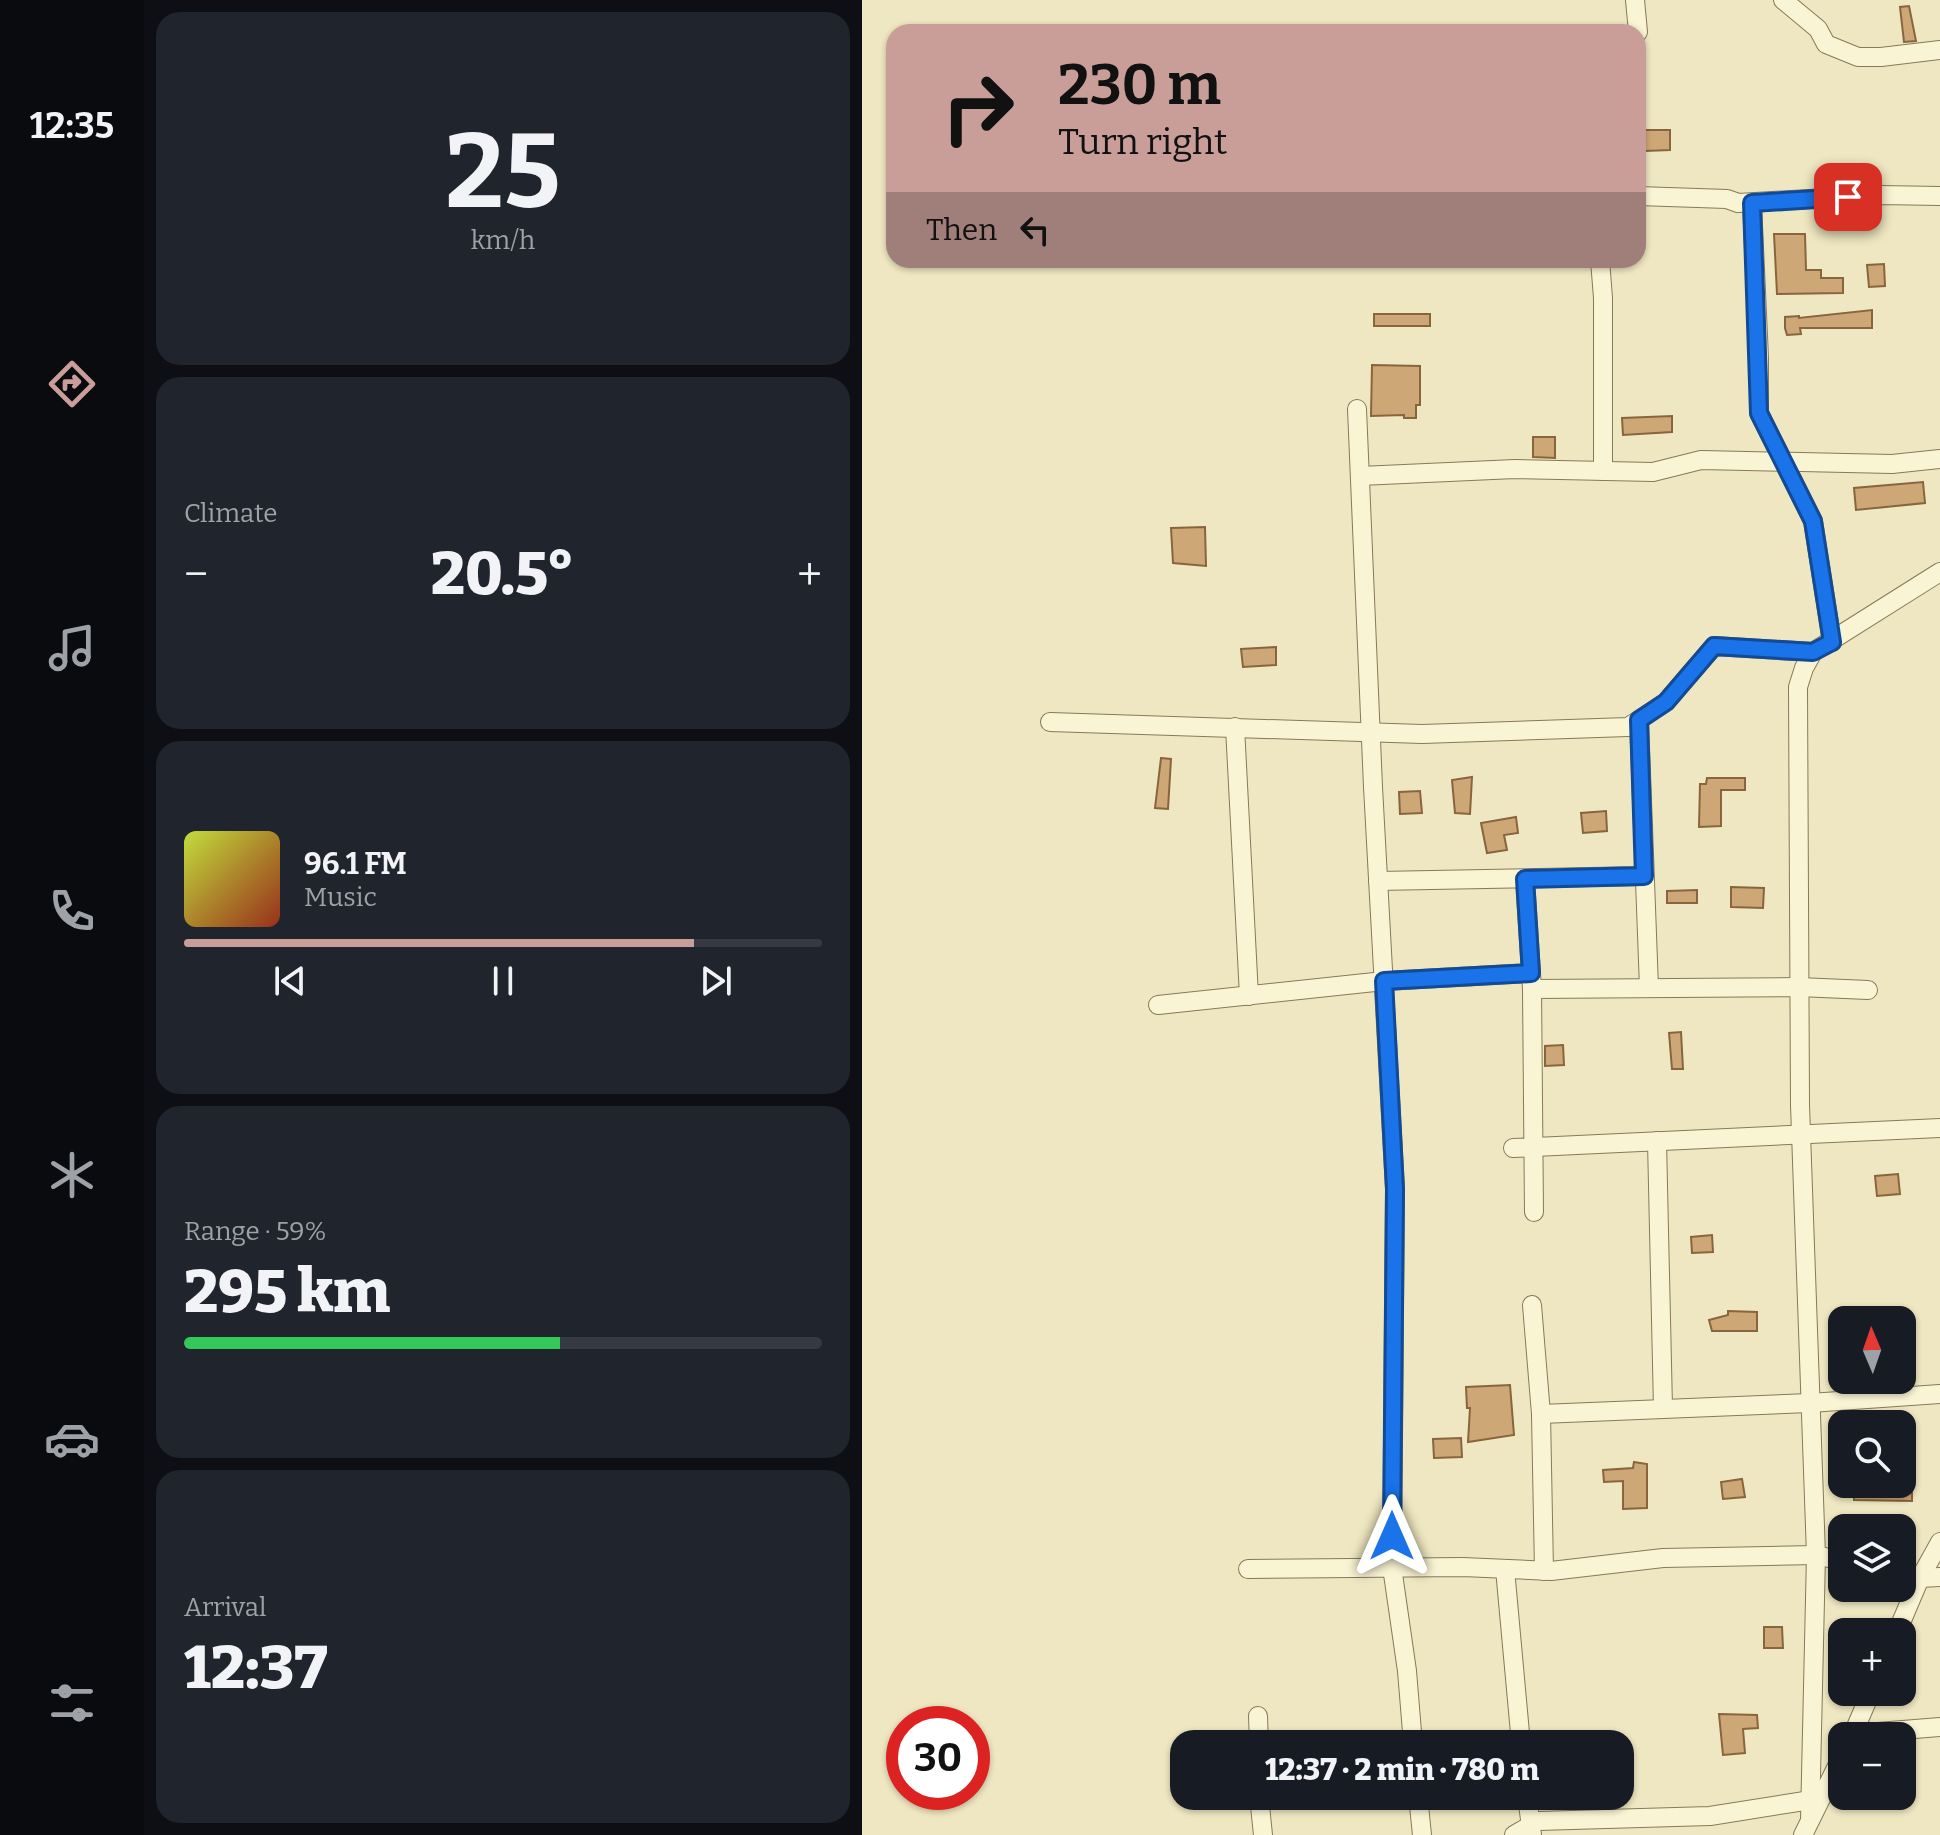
<!DOCTYPE html>
<html lang="en">
<head>
<meta charset="utf-8">
<style>
  body { margin:0; font-family:Bitter,serif; background:#20242c; color:#f1f3f6; height:100vh; display:flex; flex-direction:column; font-size:30px; white-space:nowrap }
  * { box-sizing:border-box; margin:0 }
  p { font-size:26px; color:#9ea1a6 }
  .icon { flex:none; width:44px; height:44px; fill:none; stroke:currentColor; stroke-width:2; stroke-linecap:round; stroke-linejoin:round }
  .map { position:relative; flex:1; overflow:hidden }
  .details { display:flex; flex-direction:column; gap:12px; padding:12px; background:#0d0f14; width:718px }
  .details>* { flex:none }
  .hud { position:absolute; left:24px; top:24px; width:760px; height:244px; border-radius:24px; box-shadow:0 2px 6px #0004; background:#c99e99; color:#111; overflow:hidden }
  .needle { width:52px; rotate:358deg }
  .buttons { position:absolute; left:966px; top:1306px; display:grid; gap:16px }
  .buttons a { display:grid; place-items:center; width:88px; height:88px; border-radius:16px; background:#171b24; box-shadow:0 2px 6px #0004; font-size:40px }
  .speed { position:absolute; left:24px; top:1706px; display:flex; gap:16px; font-size:40px; font-weight:700; text-align:center }
  .speed>* { display:grid; place-content:center; width:104px; height:104px; border-radius:50%; background:#171b24; box-shadow:0 2px 6px #0004; line-height:1 }
  .speed .limit { border:12px solid #d22; background:#fff; color:#111 }
  .pin { position:absolute; display:grid; place-items:center; width:68px; height:68px; color:#fff; margin:-34px; border-radius:16px; box-shadow:0 4px 12px #0006 }
  .me { position:absolute; width:88px; margin:-44px; rotate:0deg; stroke-linejoin:round; filter:drop-shadow(0 0 6px #0008) }
  .turn { display:flex; align-items:center; gap:28px; height:168px; padding:0 40px; font-size:36px }
  .turn .icon { width:104px; height:104px; stroke-width:2.5 }
  .turn b { display:block; font-size:56px; line-height:68px }
  .then { display:flex; align-items:center; height:76px; padding:0 40px; background:#0003; gap:16px; font-size:30px }
  .big { font-size:60px; font-weight:800; line-height:1.1 }
  .details .widget { flex:1; display:flex; flex-direction:column; justify-content:center; gap:12px; min-width:0; padding:0 28px; border-radius:24px; background:#20242c }
  .details .dial { align-items:center; gap:0 }
  .dial b { font-size:104px; line-height:1 }
  .song { display:flex; align-items:center; gap:24px }
  .cover { width:96px; height:96px; border-radius:12px; background:linear-gradient(135deg,hsl(70 70% 55%),hsl(10 70% 35%)) }
  .played { height:8px; border-radius:4px; background:linear-gradient(90deg,#c99e99 80%,#363941 80%) }
  .keys { display:flex; justify-content:space-around; direction:ltr }
  .heat { display:flex; justify-content:space-between; align-items:center; font-size:44px; direction:ltr }
  .charge { height:12px; border-radius:6px; background:linear-gradient(90deg,#34c759 59%,#363941 0) }
  .trip { position:absolute; left:308px; top:1730px; width:464px; height:80px; border-radius:24px; background:#171b24; box-shadow:0 2px 6px #0004; font-weight:800; line-height:80px; text-align:center }
  main { display:flex; flex:1; min-height:0 }
  .dock { display:flex; flex-direction:column; width:144px; justify-content:space-around; align-items:center; background:#090b0e; color:#9ea1a6 }
  .dock .icon { width:56px; height:56px }
  .dock .current { color:#c99e99 }
  .dock b { font-size:36px; color:#f1f3f6 }
  .map>svg:first-child { display:block }
</style>
</head>
<body>
<main>
<nav class="dock">
<b>12:35</b>
<svg class="icon current" aria-label="directions" viewBox="0 0 24 24"><path d="M12 3l9 9-9 9-9-9zM9 14v-3h6M13 9l2 2-2 2"/></svg>
<svg class="icon" aria-label="music" viewBox="0 0 24 24"><path d="M9 18V5l10-2v13"/><circle cx="6" cy="18" r="3"/><circle cx="16" cy="16" r="3"/></svg>
<svg class="icon" aria-label="phone" viewBox="0 0 24 24"><path d="M5 4h4l2 5-3 2q2 4 5 5l2-3 5 2v4C11 20 4 13 5 4z"/></svg>
<svg class="icon" aria-label="climate" viewBox="0 0 24 24"><path d="M12 3v18M4 7l16 10M4 17L20 7"/></svg>
<svg class="icon" aria-label="car" viewBox="0 0 24 24"><path d="M5 17H2v-5l4-1 3-4h7l3 4 3 1v5h-3M9 17h6M6 11h13"/><circle cx="7" cy="17" r="2"/><circle cx="17" cy="17" r="2"/></svg>
<svg class="icon" aria-label="filters" viewBox="0 0 24 24"><path d="M4 7h16M4 17h16"/><circle cx="9" cy="7" r="2"/><circle cx="15" cy="17" r="2"/></svg>
</nav>
<section class="details">
<div class="widget dial"><b>25</b><p>km/h</p></div>
<div class="widget"><p>Climate</p>
<div class="heat"><a>−</a><b class="big">20.5°</b><a>+</a></div>
</div>
<div class="widget">
<div class="song"><i class="cover"></i><div><b>96.1 FM</b><p>Music</p></div></div>
<div class="played"></div>
<div class="keys"><svg class="icon" aria-label="previous" viewBox="0 0 24 24"><path d="M18 5L8 12l10 7zM5 5v14"/></svg><svg class="icon" aria-label="pause" viewBox="0 0 24 24"><path d="M8 5v14M16 5v14"/></svg><svg class="icon" aria-label="next" viewBox="0 0 24 24"><path d="M6 5l10 7-10 7zM19 5v14"/></svg></div>
</div>
<div class="widget"><p>Range · 59%</p><b class="big">295 km</b><div class="charge"></div></div>
<div class="widget"><p>Arrival</p><b class="big">12:37</b></div>
</section>
<div class="map">
<svg width="1078" height="1835" viewBox="0 0 1078 1835">
  <rect width="100%" height="100%" fill="#efe7c1"/>
  <g fill="#cea776" stroke="#88653d" stroke-width="2">
    <path d="M 1047,6 L 1054,41 L 1042,42 L 1038,7 Z"/>
    <path d="M 783,130 L 808,130 L 808,150 L 783,151 Z"/>
    <path d="M 912,234 L 943,234 L 944,270 L 959,270 L 959,278 L 981,278 L 981,293 L 915,294 Z"/>
    <path d="M 1022,264 L 1023,286 L 1007,287 L 1005,265 Z"/>
    <path d="M 1010,310 L 1010,328 L 938,328 L 939,334 L 925,335 L 923,328 L 923,317 L 937,316 L 937,318 Z"/>
    <rect x="512" y="314" width="56" height="12"/>
    <path d="M 510,365 L 558,366 L 558,405 L 554,405 L 554,418 L 542,418 L 542,415 L 509,416 Z"/>
    <path d="M 810,416 L 810,432 L 761,435 L 760,418 Z"/>
    <path d="M 671,437 L 693,437 L 693,458 L 671,457 Z"/>
    <path d="M 1061,482 L 1063,503 L 994,510 L 992,488 Z"/>
    <path d="M 343,527 L 344,566 L 311,563 L 309,528 Z"/>
    <path d="M 414,647 L 414,665 L 381,667 L 379,649 Z"/>
    <path d="M 299,758 L 309,759 L 306,809 L 293,808 Z"/>
    <path d="M 610,777 L 608,814 L 593,813 L 590,780 Z"/>
    <path d="M 845,778 L 883,778 L 883,790 L 859,790 L 859,826 L 837,827 L 838,784 L 844,784 Z"/>
    <path d="M 558,791 L 560,813 L 538,814 L 537,792 Z"/>
    <path d="M 744,811 L 745,831 L 721,833 L 719,813 Z"/>
    <path d="M 654,817 L 656,833 L 642,835 L 645,850 L 625,853 L 619,823 Z"/>
    <path d="M 869,887 L 902,888 L 901,908 L 869,907 Z"/>
    <path d="M 835,890 L 835,903 L 805,903 L 805,891 Z"/>
    <path d="M 819,1032 L 821,1069 L 810,1069 L 807,1033 Z"/>
    <path d="M 701,1045 L 702,1065 L 683,1066 L 683,1046 Z"/>
    <path d="M 1036,1174 L 1038,1194 L 1015,1196 L 1013,1176 Z"/>
    <path d="M 850,1235 L 851,1252 L 830,1253 L 829,1237 Z"/>
    <path d="M 866,1311 L 895,1312 L 895,1331 L 850,1331 L 847,1320 L 866,1315 Z"/>
    <path d="M 648,1385 L 652,1435 L 606,1442 L 608,1408 L 605,1408 L 604,1387 Z"/>
    <path d="M 599,1438 L 600,1457 L 572,1458 L 571,1439 Z"/>
    <path d="M 772,1462 L 785,1464 L 785,1508 L 761,1509 L 761,1481 L 742,1482 L 741,1470 L 771,1468 Z"/>
    <path d="M 880,1479 L 883,1497 L 861,1499 L 859,1482 Z"/>
    <path d="M 1030,1484 L 1050,1484 L 1050,1501 L 992,1500 L 992,1489 L 1030,1488 Z"/>
    <path d="M 902,1627 L 920,1627 L 921,1648 L 902,1648 Z"/>
    <path d="M 857,1714 L 895,1715 L 896,1728 L 881,1729 L 883,1753 L 861,1755 Z"/>
  </g>
  <g fill="none" stroke-linecap="round" stroke-linejoin="round">
    <defs>
      <g id="street">
        <path d="M 773,0 L 776,32"/>
        <path d="M 921,0 L 956,29 L 964,44 L 996,57 L 1019,57 L 1078,50"/>
        <path d="M 776,196 L 865,199 L 876,203 L 1018,195 L 1078,196"/>
        <path d="M 890,203 L 897,358 L 897,413 L 951,521 L 970,642"/>
        <path d="M 738,260 L 741,298 L 741,471"/>
        <path d="M 495,409 L 511,787 L 533,1189 L 530,1567 L 545,1671 L 551,1744"/>
        <path d="M 498,476 L 653,469 L 791,472 L 839,460 L 1030,464 L 1078,459"/>
        <path d="M 777,720 L 787,988"/>
        <path d="M 188,722 L 560,734 L 766,727 L 804,702 L 852,646 L 951,652"/>
        <path d="M 373,727 L 387,996"/>
        <path d="M 663,879 L 670,989 L 672,1212"/>
        <path d="M 516,881 L 782,876"/>
        <path d="M 670,989 L 937,987 L 1006,990"/>
        <path d="M 296,1005 L 522,981 L 669,973"/>
        <path d="M 795,1141 L 801,1408"/>
        <path d="M 651,1148 L 1078,1128"/>
        <path d="M 670,1305 L 679,1414 L 682,1571"/>
        <path d="M 679,1414 L 948,1403 L 1078,1394"/>
        <path d="M 386,1569 L 601,1567 L 689,1571 L 801,1558 L 954,1555 L 980,1561"/>
        <path d="M 643,1569 L 659,1744"/>
        <path d="M 1040,1574 L 1058,1578 L 1078,1577"/>
        <path d="M 1035,1632 L 1058,1578 L 1078,1542"/>
        <path d="M 396,1716 L 397,1744"/>
        <path d="M 991,1734 L 1078,1727"/>
        <path d="M 990,1736 L 1009,1692"/>
        <path d="M 397,1796 L 401,1835"/>
        <path d="M 556,1796 L 560,1835"/>
        <path d="M 665,1796 L 670,1835"/>
        <path d="M 948,1820 L 954,1555 L 938,1105 L 936,687 L 942,668 L 951,652 L 1078,572"/>
        <path d="M 652,1835 L 676,1821 L 848,1816 L 949,1800"/>
        <path d="M 941,1835 L 980,1756"/>
      </g>
    </defs>
    <use href="#street" stroke="#887958" stroke-width="20"/>
    <use href="#street" stroke="#f9f4d4" stroke-width="18"/>
  </g>
  <g fill="none" stroke-linecap="round" stroke-linejoin="round">
    <defs>
      <path id="route" d="M 530,1536 L 533,1189 L 522,981 L 669,973 L 663,879 L 782,876 L 777,720 L 804,702 L 852,646 L 951,652 L 970,642 L 951,521 L 897,413 L 890,203 L 986,197"/>
    </defs>
    <use href="#route" stroke="#114b97" stroke-width="20"/>
    <use href="#route" stroke="#1a73e8" stroke-width="14"/>
  </g>
</svg>
<div class="buttons">
<a><svg class="needle" viewBox="-14 -14 28 28"><path d="M0-13l5 13h-10z" fill="#e53935"/><path d="M0 13l5-13h-10z" fill="#9ea1a6"/></svg></a>
<a><svg class="icon" aria-label="search" viewBox="0 0 24 24"><circle cx="10" cy="10" r="6"/><path d="M15 15l6 6"/></svg></a>
<a><svg class="icon" aria-label="layers" viewBox="0 0 24 24"><path d="M12 4l9 5-9 5-9-5zM3 14l9 5 9-5"/></svg></a>
<a>+</a>
<a>−</a>
</div>
<div class="speed"><div class="limit">30</div></div>
<div class="pin" style="left:986px;top:197px;background:#d93025"><svg class="icon" aria-label="arrive" viewBox="0 0 24 24"><path d="M6 21V4h12l-3 4 3 4H6"/></svg></div>
<svg class="me" style="left:530px;top:1536px" viewBox="-20 -20 40 40"><path d="M0-17L14 15 0 8-14 15z" fill="#1a73e8" stroke="#fff" stroke-width="4"/></svg>
<div class="trip">12:37 · 2 min · 780 m</div>
<div class="hud">
<div class="turn"><svg class="icon" aria-label="right" viewBox="0 0 24 24"><path d="M7 20v-9h11M14 6l5 5-5 5"/></svg><div><b>230 m</b>Turn right</div></div>
<div class="then">Then<svg class="icon" aria-label="left" viewBox="0 0 24 24"><path d="M17 20v-9H6M10 6l-5 5 5 5"/></svg></div>
</div>
</div>
</main>
</body>
</html>
